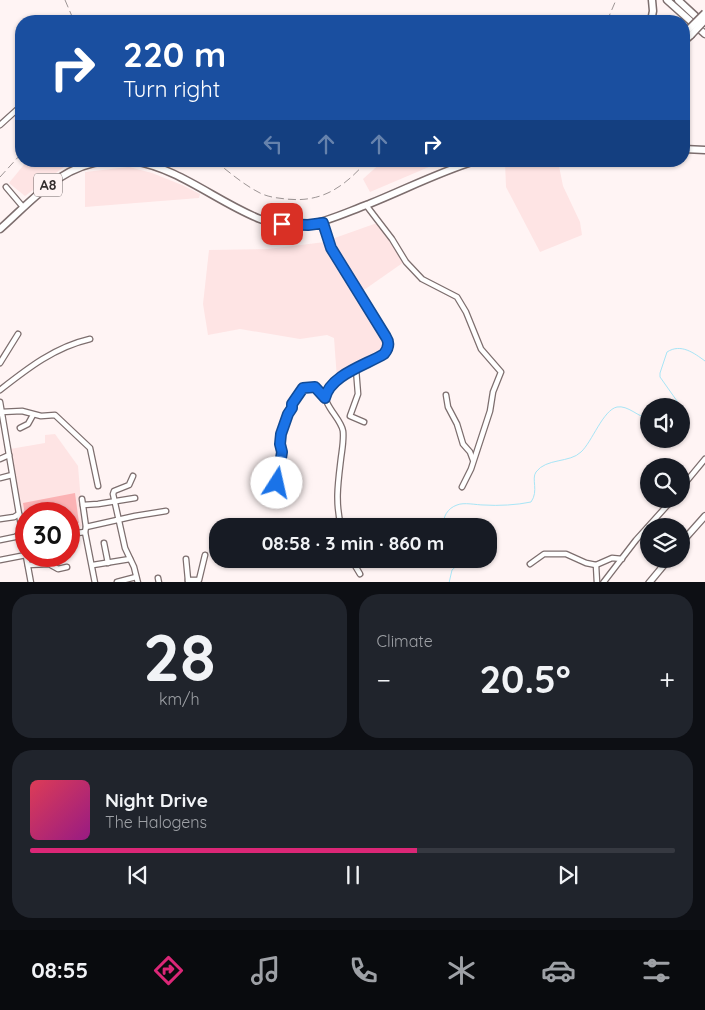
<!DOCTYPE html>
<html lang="en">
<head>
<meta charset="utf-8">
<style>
  body { margin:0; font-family:Quicksand,sans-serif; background:#20242c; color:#f1f3f6; height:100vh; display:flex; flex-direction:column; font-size:19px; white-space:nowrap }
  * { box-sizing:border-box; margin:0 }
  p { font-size:16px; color:#9ea1a6 }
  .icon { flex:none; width:28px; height:28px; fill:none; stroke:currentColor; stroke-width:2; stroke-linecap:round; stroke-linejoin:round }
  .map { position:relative; height:582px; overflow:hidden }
  .drawer { display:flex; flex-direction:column; gap:12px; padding:12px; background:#0d0f14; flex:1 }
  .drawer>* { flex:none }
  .hud { position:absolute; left:15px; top:15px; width:675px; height:152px; border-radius:20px; box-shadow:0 1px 4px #0004; background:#1a4fa0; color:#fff; overflow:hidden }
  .buttons { position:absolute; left:640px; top:398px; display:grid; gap:10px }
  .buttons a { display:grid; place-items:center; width:50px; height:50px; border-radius:50%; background:#171b24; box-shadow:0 1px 4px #0004; font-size:25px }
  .speed { position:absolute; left:15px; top:502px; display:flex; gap:10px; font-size:25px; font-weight:700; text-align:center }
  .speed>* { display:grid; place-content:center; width:65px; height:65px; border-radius:50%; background:#171b24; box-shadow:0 1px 4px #0004; line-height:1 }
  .speed .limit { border:8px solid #d22; background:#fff; color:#111 }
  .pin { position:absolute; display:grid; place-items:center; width:42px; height:42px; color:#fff; margin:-21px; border-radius:10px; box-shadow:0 2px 8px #0006 }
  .me { position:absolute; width:55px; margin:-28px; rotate:10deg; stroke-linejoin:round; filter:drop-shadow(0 0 4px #0008) }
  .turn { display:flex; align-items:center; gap:18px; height:105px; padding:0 25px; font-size:22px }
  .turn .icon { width:65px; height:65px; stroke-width:2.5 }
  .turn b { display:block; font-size:35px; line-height:42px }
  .lanes { display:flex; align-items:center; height:48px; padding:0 25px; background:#0003; justify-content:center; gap:25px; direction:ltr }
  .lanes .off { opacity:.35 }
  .big { font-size:38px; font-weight:700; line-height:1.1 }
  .drawer .card { flex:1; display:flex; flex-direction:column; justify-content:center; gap:8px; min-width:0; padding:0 18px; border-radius:20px; background:#20242c }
  .drawer .dial { align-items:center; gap:0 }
  .dial b { font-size:65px; line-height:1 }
  .song { display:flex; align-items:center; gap:15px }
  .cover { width:60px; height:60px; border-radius:8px; background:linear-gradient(135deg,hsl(350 70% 55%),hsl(310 70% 35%)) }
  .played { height:5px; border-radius:2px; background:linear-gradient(90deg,#db2777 60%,#363941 60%) }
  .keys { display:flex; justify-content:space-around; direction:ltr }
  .heat { display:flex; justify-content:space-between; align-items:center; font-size:28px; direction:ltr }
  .drawer .tiles { flex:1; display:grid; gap:12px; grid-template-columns:1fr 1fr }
  .card:last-child { grid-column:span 2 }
  .trip { position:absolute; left:209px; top:518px; width:288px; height:50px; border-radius:20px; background:#171b24; box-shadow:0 1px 4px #0004; font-weight:700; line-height:50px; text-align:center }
  .tab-bar { display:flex; height:80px; justify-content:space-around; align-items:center; background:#090b0e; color:#9ea1a6 }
  .tab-bar .icon { width:35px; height:35px }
  .tab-bar .on { color:#db2777 }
  .tab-bar b { font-size:22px; color:#f1f3f6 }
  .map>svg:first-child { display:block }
</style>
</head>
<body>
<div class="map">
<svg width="705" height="583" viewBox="0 0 705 583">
  <rect width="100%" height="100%" fill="#fff4f4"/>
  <g fill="#fee4e4">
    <path d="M 27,161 L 72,161 L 25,196 L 9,183 Z"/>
    <path d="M 383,161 L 443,161 L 370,192 L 363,179 Z"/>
    <path d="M 558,161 L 563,186 L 580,222 L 582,235 L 540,252 L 506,187 L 505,162 Z"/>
    <path d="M 129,167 L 152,173 L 182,185 L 200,194 L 199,198 L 85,207 L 85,172 Z"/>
    <path d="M 377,223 L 404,262 L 361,292 L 329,240 Z"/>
    <path d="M 325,242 L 384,339 L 383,350 L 337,379 L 334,338 L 327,335 L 300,339 L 240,329 L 208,335 L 203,304 L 209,250 L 268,249 Z"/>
    <path d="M 55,434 L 78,466 L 83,526 L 69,529 L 69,514 L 26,514 L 26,538 L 10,449 L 45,443 L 45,435 Z"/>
  </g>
  <path fill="#fbb2b4" d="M 75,493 L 79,523 L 69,525 L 69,514 L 26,514 L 26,521 L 23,503 Z"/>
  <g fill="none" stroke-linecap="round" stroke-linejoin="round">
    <g stroke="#a8e5f6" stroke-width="1">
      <path d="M 678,406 L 677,401 L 660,377 L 660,373 L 667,352 C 681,343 694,353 705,361"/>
      <path d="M 444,526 C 442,517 448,508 457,505 C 464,502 476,505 484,505 C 498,506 517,505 531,502 C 539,491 531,479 536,472 C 546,458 570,463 581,452 C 592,442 603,410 617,407 C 628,405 638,417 649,419"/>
      <path d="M 449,583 L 452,570 L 464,559"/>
    </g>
    <defs>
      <g id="minor">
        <path d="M 0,125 L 21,106"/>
        <path d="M 6,187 L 23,207"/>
        <path d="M 366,205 L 392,239 L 406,262 L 422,279 L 457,297 L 466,312 L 481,349 L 501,372 L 493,392 L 490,411 L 471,469 L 462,487"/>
        <path d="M 323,223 L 331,248 L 386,337 C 390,343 388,349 384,354 C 368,364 336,374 327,391 C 320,403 341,418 343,431 C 344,440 342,450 341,458 C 338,483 335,502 341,526"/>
        <path d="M 0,363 L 18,334"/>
        <path d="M 356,369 L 358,394 L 350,416 L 364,422"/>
        <path d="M 0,390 C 28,368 55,347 90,339"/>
        <path d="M 446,395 L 448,407 L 457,424 L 463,444 L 470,452 L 473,460"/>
        <path d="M 0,402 L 26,555"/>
        <path d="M 1,412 L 22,411 L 41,416 L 55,415 L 90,448 L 98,486"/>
        <path d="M 20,428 L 28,424 L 33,415"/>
        <path d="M 0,459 L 9,455"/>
        <path d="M 133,476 L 129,485 L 114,491 L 113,494 L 125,548 L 134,567 L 138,583"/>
        <path d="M 0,478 L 12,475"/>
        <path d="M 277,483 L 282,452 L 280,444 L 281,434 L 292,408 L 292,404 L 303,388 L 315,387 L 325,398"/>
        <path d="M 681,488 L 705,459"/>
        <path d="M 82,499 L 86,527 L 85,532 L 95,583"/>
        <path d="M 83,505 L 98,504 L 135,498"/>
        <path d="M 0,519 L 14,517 L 19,514"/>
        <path d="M 86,527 L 135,516 L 166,511"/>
        <path d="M 69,534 L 85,532"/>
        <path d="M 0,540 L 15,537 L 22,532"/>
        <path d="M 104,543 L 108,563"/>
        <path d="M 26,556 L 31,583"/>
        <path d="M 186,559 L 188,580"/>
        <path d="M 351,559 L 360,574"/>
        <path d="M 0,560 L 26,555"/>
        <path d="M 530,564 L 544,554 L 566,554 L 586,563 L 596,565 L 612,558 L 622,559"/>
        <path d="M 28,565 L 49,564 L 58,569 L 67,567"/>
        <path d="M 93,565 L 130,559"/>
        <path d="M 596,565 L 597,583"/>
        <path d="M 158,578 L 159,583"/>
        <path d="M 117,582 L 136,577"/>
        <path d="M 188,583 L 188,580 L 199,580 L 205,555"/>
        <path d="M 603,583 L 636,540 L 673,499"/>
      </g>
      <g id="major">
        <path d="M 681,543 L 705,516"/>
        <path d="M 649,583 L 669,559"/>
      </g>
      <g id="highway">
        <path d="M 667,0 L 705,34"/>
        <path d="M 678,0 L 705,25"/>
        <path d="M 651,21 L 653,11 L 652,0"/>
        <path d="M 684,41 L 691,35"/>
        <path d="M 684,149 L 705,150"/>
        <path d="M 133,161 C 179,168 217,202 260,219 C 302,236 331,218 369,204 C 404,190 439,172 475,161"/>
        <path d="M 0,229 C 33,200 60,165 107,161"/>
      </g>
    </defs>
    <use href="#minor" stroke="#7d6e6e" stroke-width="7"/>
    <use href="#major" stroke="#7d6e6e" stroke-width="8"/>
    <use href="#highway" stroke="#7d6e6e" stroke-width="9"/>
    <use href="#minor" stroke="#fff" stroke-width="4.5"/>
    <use href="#major" stroke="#fff" stroke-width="5.5"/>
    <use href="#highway" stroke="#fff" stroke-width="6"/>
    <g stroke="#9d9595" stroke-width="1" stroke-dasharray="8 4" stroke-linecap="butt">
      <path d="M 65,0 L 74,21"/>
      <path d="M 607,21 L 616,0"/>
      <path d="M 215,161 C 229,172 244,185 260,193 C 268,197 277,198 286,199 C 322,203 344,187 367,161"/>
      <path d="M 0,177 L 21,154"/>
    </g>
    <defs>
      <g id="highway-bridge">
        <path d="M 687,31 L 705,13"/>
        <path d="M 691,35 L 705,20"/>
      </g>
    </defs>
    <use href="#highway-bridge" stroke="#7d6e6e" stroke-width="9" stroke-linecap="butt"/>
    <use href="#highway-bridge" stroke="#fff" stroke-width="6"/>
  </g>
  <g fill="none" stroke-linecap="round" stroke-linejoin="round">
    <defs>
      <path id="route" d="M 277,483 L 282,452 L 280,444 L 281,434 L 288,414 L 292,408 L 292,404 L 303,388 L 315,387 L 325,398 C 330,375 366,365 384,354 C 388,349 390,343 386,337 L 331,248 L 323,223 L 308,225 L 282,224"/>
    </defs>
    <use href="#route" stroke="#114b97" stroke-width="12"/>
    <use href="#route" stroke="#1a73e8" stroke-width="9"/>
  </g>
  <g text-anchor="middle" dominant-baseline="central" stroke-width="5" stroke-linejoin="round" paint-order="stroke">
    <rect fill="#fff4f4" stroke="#706969" stroke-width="1" x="34" y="173.5" width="28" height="23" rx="4"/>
    <g font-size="14" font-weight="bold" fill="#332d2d">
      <text x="48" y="185">A8</text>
    </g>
  </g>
</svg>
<div class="buttons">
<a><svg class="icon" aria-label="sound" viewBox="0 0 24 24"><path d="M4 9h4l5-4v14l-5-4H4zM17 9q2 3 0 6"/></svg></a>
<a><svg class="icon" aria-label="search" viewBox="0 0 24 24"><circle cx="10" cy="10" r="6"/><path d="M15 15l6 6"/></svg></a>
<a><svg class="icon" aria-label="layers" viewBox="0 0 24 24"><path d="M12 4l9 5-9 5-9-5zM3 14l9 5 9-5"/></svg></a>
</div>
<div class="speed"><div class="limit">30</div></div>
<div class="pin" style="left:282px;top:224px;background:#d93025"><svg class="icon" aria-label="arrive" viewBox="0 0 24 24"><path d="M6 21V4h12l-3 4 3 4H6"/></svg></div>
<svg class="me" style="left:277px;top:483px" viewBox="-20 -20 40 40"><circle r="19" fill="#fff"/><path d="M0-13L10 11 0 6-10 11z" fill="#1a73e8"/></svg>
<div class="trip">08:58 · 3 min · 860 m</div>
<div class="hud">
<div class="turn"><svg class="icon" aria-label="right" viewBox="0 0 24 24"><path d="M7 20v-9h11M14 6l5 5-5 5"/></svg><div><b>220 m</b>Turn right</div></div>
<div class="lanes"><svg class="icon off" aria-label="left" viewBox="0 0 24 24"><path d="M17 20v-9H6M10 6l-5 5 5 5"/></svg><svg class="icon off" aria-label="ahead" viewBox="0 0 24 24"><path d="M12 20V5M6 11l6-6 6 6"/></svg><svg class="icon off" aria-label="ahead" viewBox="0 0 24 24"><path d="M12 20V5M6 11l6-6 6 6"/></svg><svg class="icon" aria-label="right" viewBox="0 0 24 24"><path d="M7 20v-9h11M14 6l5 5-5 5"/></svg></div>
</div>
</div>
<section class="drawer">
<div class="tiles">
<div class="card dial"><b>28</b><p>km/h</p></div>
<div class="card"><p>Climate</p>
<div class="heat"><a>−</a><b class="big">20.5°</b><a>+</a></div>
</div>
<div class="card">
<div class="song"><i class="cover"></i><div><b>Night Drive</b><p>The Halogens</p></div></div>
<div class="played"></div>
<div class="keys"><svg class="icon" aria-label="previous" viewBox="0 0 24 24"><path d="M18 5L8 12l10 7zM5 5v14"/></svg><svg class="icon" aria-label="pause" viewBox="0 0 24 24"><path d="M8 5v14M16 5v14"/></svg><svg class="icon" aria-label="next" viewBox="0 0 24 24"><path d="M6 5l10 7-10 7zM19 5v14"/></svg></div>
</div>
</div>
</section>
<nav class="tab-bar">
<b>08:55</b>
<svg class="icon on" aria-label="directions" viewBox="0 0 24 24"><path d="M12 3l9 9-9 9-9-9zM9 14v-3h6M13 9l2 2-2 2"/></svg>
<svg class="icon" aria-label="music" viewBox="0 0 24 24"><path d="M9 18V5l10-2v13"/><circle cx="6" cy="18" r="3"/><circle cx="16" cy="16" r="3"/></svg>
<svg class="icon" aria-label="phone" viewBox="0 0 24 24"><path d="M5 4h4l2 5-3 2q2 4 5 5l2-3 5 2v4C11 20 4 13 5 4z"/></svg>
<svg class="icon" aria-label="climate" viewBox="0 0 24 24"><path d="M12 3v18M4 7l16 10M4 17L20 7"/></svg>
<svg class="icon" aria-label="car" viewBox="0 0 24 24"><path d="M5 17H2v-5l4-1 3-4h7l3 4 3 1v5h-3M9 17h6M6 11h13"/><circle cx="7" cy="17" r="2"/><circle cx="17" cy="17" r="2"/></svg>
<svg class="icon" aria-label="filters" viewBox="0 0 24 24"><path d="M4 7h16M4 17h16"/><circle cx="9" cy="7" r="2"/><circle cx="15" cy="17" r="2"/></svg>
</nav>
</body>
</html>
